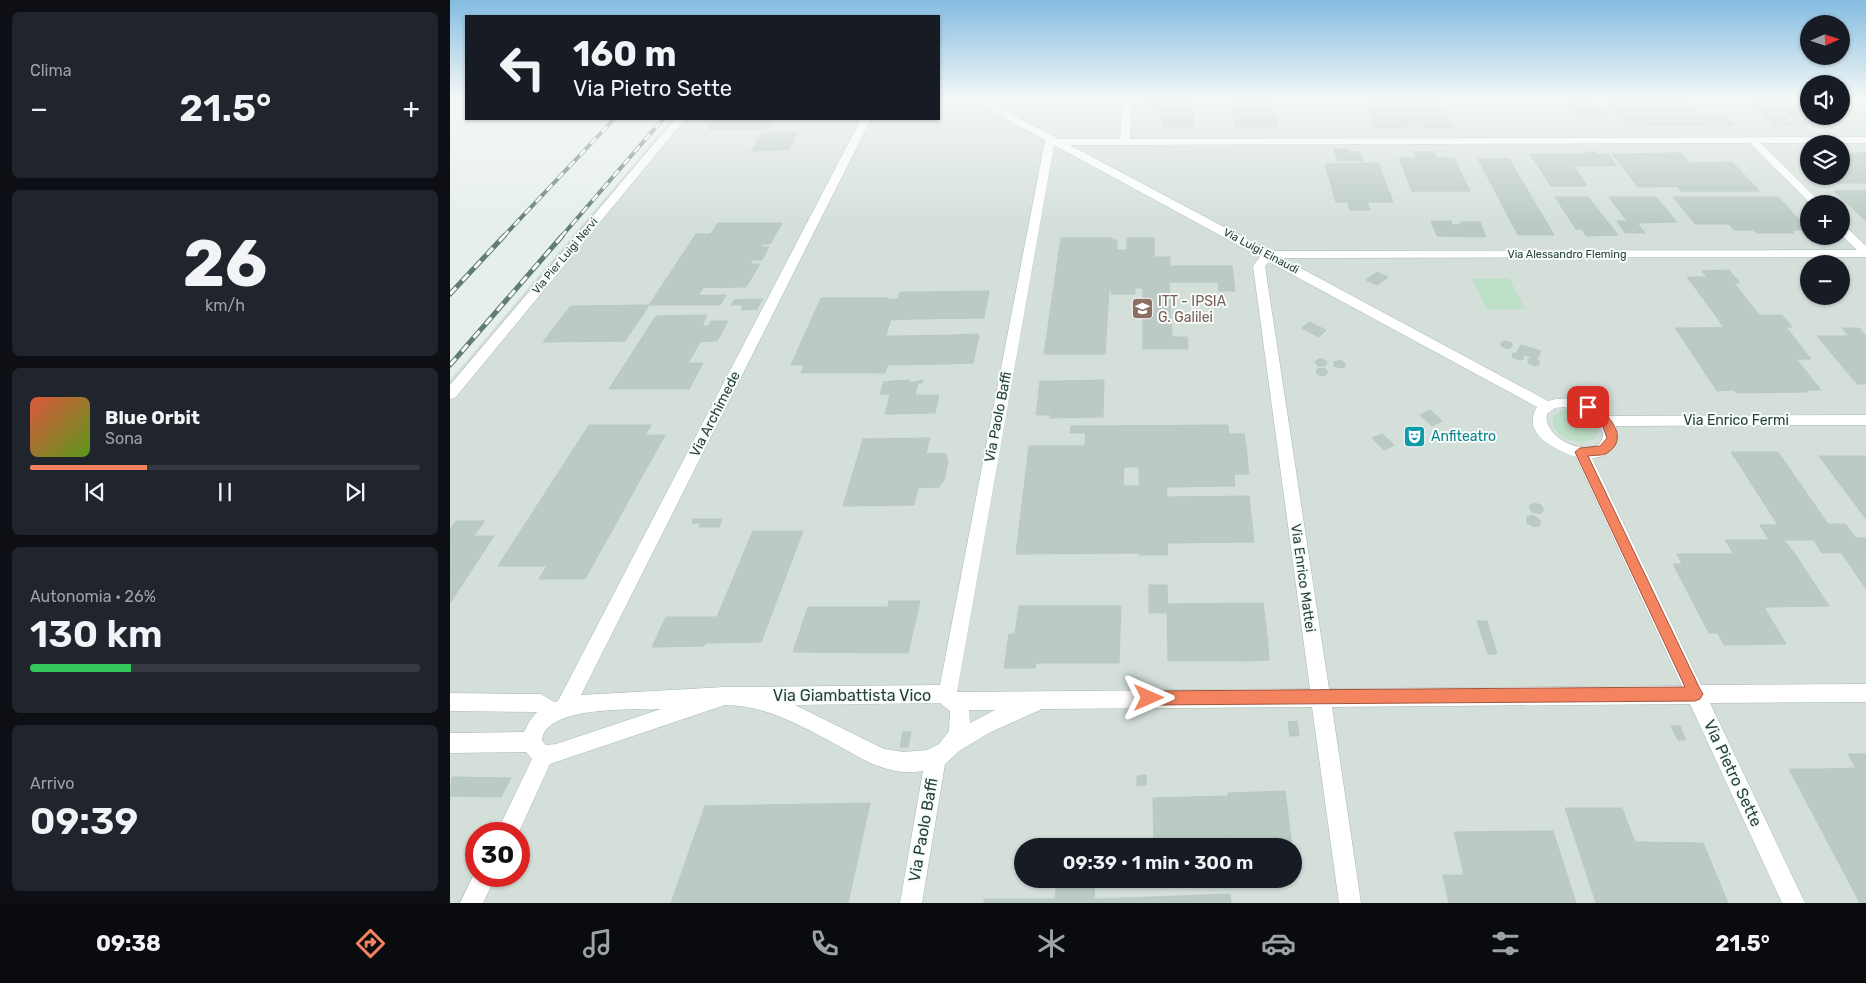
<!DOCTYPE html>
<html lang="it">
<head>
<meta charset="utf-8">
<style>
  body { margin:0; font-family:Rubik,sans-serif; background:#20242c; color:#f1f3f6; height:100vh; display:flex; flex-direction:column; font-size:19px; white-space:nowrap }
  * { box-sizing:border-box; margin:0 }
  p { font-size:16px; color:#9ea1a6 }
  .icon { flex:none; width:28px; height:28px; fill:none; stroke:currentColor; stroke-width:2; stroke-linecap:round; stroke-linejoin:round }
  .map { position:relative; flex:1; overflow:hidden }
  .panel { display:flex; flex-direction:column; gap:12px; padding:12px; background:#0d0f14; width:450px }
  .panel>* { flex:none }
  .banner { position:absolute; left:15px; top:15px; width:475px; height:105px; border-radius:0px; box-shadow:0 1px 4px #0004; background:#171b24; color:#f1f3f6; overflow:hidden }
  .needle { width:32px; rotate:87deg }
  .controls { position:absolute; left:1350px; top:15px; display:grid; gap:10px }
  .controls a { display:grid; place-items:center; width:50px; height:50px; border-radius:50%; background:#171b24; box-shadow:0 1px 4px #0004; font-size:25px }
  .speed { position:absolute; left:15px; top:822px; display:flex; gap:10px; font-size:25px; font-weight:700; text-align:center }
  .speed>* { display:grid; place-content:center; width:65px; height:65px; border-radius:50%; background:#171b24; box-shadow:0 1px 4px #0004; line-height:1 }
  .speed .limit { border:8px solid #d22; background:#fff; color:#111 }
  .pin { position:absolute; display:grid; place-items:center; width:42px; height:42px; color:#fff; margin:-21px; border-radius:10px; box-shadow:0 2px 8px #0006 }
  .me { position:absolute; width:55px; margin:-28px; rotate:90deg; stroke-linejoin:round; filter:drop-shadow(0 0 4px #0008) }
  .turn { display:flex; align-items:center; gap:18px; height:105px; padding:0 25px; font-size:22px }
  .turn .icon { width:65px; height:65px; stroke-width:2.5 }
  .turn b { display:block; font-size:35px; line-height:42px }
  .big { font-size:38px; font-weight:600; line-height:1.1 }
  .panel .widget { flex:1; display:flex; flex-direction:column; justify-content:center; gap:8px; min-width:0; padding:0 18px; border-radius:8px; background:#20242c }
  .panel .dial { align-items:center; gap:0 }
  .dial b { font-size:65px; line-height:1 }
  .song { display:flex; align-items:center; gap:15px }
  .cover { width:60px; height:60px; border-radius:8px; background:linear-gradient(135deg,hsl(10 70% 55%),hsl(90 70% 35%)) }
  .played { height:5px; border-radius:2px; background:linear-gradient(90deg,#f4845f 30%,#363941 30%) }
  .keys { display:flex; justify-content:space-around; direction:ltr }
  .heat { display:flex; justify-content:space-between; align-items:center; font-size:28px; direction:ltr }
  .charge { height:8px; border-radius:4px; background:linear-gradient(90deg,#34c759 26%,#363941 0) }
  .trip { position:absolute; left:564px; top:838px; width:288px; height:50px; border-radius:25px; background:#171b24; box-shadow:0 1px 4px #0004; font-weight:600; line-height:50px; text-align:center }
  .dock { display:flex; height:80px; justify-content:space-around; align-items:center; background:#090b0e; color:#9ea1a6 }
  .dock .icon { width:35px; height:35px }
  .dock .active { color:#f4845f }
  .dock b { font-size:22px; color:#f1f3f6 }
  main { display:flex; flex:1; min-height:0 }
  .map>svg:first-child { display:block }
</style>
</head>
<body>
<main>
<section class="panel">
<div class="widget"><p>Clima</p>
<div class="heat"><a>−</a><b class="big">21.5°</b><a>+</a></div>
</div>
<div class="widget dial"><b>26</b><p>km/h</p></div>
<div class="widget">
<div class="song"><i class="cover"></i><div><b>Blue Orbit</b><p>Sona</p></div></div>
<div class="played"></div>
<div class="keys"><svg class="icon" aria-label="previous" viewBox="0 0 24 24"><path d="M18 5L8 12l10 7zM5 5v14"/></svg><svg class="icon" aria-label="pause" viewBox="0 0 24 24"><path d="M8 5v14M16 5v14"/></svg><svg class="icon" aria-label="next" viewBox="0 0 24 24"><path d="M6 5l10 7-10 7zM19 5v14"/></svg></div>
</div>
<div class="widget"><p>Autonomia · 26%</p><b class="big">130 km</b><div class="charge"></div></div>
<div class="widget"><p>Arrivo</p><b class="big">09:39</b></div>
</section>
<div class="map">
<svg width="1416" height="903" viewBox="0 0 1416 903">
  <rect width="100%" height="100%" fill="#e6efeb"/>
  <path fill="#d4dfda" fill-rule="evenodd" d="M 489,98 L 1359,98 L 1359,116 L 1391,116 L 1391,99 L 1416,106 L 1416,903 L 0,903 L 0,380 L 222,119 L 489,119 ZM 1359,144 L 1391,144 L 1391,176 L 1359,176 ZM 1359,204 L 1391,204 L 1391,236 L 1359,236 ZM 1359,264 L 1391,264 L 1391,296 L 1359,296 ZM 26,834 L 69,834 L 69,876 L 26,876 ZM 572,846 L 842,846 L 842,879 L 572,879 Z"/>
  <g fill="#bfe0c8">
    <path d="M 1059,278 L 1075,309 L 1037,310 L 1022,279 Z"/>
    <path d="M 1117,410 C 1131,411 1152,419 1147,436 C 1134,449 1099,438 1103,417 L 1111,411 Z"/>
  </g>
  <g fill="#bbcac4" stroke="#b8c9c2" fill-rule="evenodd">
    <path d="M 698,98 L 712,99 L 712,107 L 705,111 L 702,108 L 698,109 L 695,103 Z"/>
    <path d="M 712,98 L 742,98 L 744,127 L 712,127 Z"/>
    <path d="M 781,98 L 821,98 L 828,127 L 785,127 Z"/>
    <path d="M 959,98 L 985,98 L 1003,128 L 974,128 L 969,125 L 957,125 L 955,127 L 925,128 L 914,100 L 960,100 Z"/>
    <path d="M 1114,98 L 1142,98 L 1156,116 L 1127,115 Z"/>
    <path d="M 1306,98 L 1317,99 L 1346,125 L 1324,125 L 1297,99 Z"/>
    <path d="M 1321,99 L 1349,99 L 1359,107 L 1359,116 L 1370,116 L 1380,125 L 1350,125 Z"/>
    <path d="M 1155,100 L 1236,100 L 1260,125 L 1176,126 Z"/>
    <path d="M 1252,117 L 1276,117 L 1286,126 L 1261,126 Z"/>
    <path d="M 265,119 L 322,119 L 315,130 L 257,130 Z"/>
    <path d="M 312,133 L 348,133 L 338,150 L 301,151 Z"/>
    <path d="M 884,149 L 898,149 L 899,152 L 910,152 L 913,161 L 888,161 Z"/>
    <path d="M 964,152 L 984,152 L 987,158 L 1004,158 L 1020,191 L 962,191 L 949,158 L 966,158 Z"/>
    <path d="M 1132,152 L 1145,152 L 1154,164 L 1140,164 Z"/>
    <path d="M 1231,153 L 1240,163 L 1282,162 L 1305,186 L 1188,187 L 1162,154 Z"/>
    <path d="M 1391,153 L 1416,153 L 1416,183 L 1387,183 L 1380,176 L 1391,176 Z"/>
    <path d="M 1080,154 L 1121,154 L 1130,166 L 1124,166 L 1137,186 L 1101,186 Z"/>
    <path d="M 1121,154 L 1133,154 L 1140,164 L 1154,164 L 1147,154 L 1158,154 L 1167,166 L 1130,166 Z"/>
    <path d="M 1028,159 L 1059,159 L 1104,235 L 1068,235 Z"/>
    <path d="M 928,163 L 943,202 L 886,202 L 875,164 Z"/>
    <path d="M 1227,186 L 1305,186 L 1309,191 L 1230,191 Z"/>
    <path d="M 1384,191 L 1416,191 L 1416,198 L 1392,199 Z"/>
    <path d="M 1105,197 L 1138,197 L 1168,235 L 1136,236 L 1132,229 L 1126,229 Z"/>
    <path d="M 1159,197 L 1206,197 L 1227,222 L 1187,223 L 1195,233 L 1175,233 L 1167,221 L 1177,221 Z"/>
    <path d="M 1223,197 L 1328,197 L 1359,230 L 1342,230 L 1344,233 L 1306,233 L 1303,230 L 1284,230 L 1279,224 L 1245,224 Z"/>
    <path d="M 1416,198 L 1416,221 L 1392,199 Z"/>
    <path d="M 898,202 L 917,202 L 920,210 L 900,210 Z"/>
    <path d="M 981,221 L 1001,221 L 1002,225 L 1011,225 L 1010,222 L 1030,222 L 1036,237 L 987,236 Z"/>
    <path d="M 268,223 L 332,223 L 320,244 L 312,244 L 310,247 L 319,247 L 312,260 L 302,260 L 300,264 L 310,264 L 296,287 L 226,288 Z"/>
    <path d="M 246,234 L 261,234 L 226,288 L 253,288 L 248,296 L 220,296 L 213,305 L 199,305 Z"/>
    <path d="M 611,238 L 662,238 L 662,240 L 667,240 L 667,250 L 677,250 L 677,238 L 704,238 L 704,257 L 720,257 L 720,266 L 782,266 L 785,291 L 769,291 L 768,282 L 719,282 L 722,337 L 737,337 L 738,349 L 693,349 L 693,288 L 685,288 L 685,294 L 661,294 L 662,290 L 659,290 L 655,354 L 594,354 Z"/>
    <path d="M 1279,270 L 1290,283 L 1284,283 L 1310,316 L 1266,316 L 1237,277 L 1257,277 L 1252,271 Z"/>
    <path d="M 927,272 L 938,277 L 927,285 L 916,280 Z"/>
    <path d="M 539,291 L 534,318 L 463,319 L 470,292 Z"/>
    <path d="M 450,292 L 470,292 L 463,319 L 441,320 Z"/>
    <path d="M 276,295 L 270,305 L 213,305 L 220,296 Z"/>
    <path d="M 371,298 L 437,298 L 414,365 L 341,365 Z"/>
    <path d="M 307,299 L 313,299 L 309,305 L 281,305 L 284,300 Z"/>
    <path d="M 437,299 L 448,299 L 423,373 L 351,373 L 354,365 L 414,365 Z"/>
    <path d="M 199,305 L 194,313 L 115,313 L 121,306 Z"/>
    <path d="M 293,305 L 309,305 L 307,309 L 291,310 Z"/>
    <path d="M 115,313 L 194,313 L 175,341 L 93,342 Z"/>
    <path d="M 257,315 L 252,326 L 241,326 L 233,342 L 251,341 L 238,363 L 253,363 L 239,389 L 159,389 L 206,316 Z"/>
    <path d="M 1332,315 L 1342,327 L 1274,328 L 1266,316 Z"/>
    <path d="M 261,321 L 278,321 L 267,341 L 233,342 L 241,326 L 259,326 Z"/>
    <path d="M 859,322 L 876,330 L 869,337 L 852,328 Z"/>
    <path d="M 1336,327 L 1361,359 L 1346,359 L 1332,341 L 1234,341 L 1225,328 Z"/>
    <path d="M 1392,328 L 1409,328 L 1416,336 L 1399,336 Z"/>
    <path d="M 527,334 L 529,336 L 523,363 L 497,364 L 504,335 Z"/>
    <path d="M 504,335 L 497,364 L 438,365 L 447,336 Z"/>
    <path d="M 436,336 L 447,336 L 435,373 L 423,373 Z"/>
    <path d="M 1367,336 L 1416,336 L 1416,384 L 1407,384 Z"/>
    <path d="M 1056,341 L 1062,343 L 1062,347 L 1057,349 L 1051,346 L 1051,342 Z"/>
    <path d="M 1234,341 L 1332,341 L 1371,390 L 1356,390 L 1358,392 L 1286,393 L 1284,390 L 1267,391 Z"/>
    <path d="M 1071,345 L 1091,351 L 1087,359 L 1067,352 Z"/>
    <path d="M 1063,353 L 1068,353 L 1073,355 L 1074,359 L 1069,360 L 1062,357 Z"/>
    <path d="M 1083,358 L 1089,361 L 1089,365 L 1084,366 L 1078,363 L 1078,359 Z"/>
    <path d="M 868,359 L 874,359 L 877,363 L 875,366 L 868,366 L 865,362 Z"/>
    <path d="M 890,360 L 895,363 L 895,367 L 889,368 L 884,366 L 884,362 Z"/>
    <path d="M 873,368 L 878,371 L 876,375 L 871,376 L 866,373 L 867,369 Z"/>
    <path d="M 459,380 L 460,383 L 473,380 L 472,383 L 468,383 L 465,395 L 489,395 L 485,413 L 435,414 L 440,395 L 437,394 L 441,381 Z"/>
    <path d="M 654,380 L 653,417 L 600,418 L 601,415 L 605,415 L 609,381 Z"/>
    <path d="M 441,381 L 437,394 L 430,394 L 434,382 Z"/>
    <path d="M 590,381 L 609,381 L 605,415 L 586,415 Z"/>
    <path d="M 980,410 L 992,421 L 982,426 L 970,415 Z"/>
    <path d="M 139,425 L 201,425 L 130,550 L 120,550 L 113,561 L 100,561 L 97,566 L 48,566 Z"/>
    <path d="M 778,425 L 779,434 L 689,436 L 690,432 L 674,432 L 674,446 L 635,446 L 636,426 Z"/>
    <path d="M 621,426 L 636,426 L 636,433 L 620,433 Z"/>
    <path d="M 674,432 L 690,432 L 689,436 L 779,434 L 781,446 L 796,446 L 799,474 L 716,475 L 717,497 L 799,496 L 804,542 L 717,543 L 718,555 L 689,555 L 689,553 L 566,554 L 579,446 L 674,446 ZM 674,467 L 689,467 L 689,486 L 673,486 Z"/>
    <path d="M 779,434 L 794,434 L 796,446 L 781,446 Z"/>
    <path d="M 932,434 L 944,445 L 934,450 L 922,438 Z"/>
    <path d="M 196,435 L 215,435 L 135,579 L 89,579 L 100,561 L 113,561 L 120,550 L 130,550 Z"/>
    <path d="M 480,438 L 476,453 L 472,453 L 463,488 L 468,488 L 464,505 L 393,506 L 413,439 Z"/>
    <path d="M 1281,452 L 1328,452 L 1378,524 L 1328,525 Z"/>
    <path d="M 472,453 L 496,454 L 498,461 L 494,480 L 489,487 L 463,488 Z"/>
    <path d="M 1369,456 L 1416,456 L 1416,519 Z"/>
    <path d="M 784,474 L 785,486 L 716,487 L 716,475 Z"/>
    <path d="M 1084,503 L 1091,505 L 1094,510 L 1090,514 L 1082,512 L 1079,506 Z"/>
    <path d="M 1083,515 L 1090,520 L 1090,525 L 1084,527 L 1077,523 L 1077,517 Z"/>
    <path d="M 243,519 L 272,519 L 269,527 L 249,527 L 250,523 L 242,523 Z"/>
    <path d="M 6,521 L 35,521 L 23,536 L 0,536 L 0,529 Z"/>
    <path d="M 1395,524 L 1406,538 L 1416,538 L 1416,552 L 1372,553 L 1364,540 L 1319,540 L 1310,525 Z"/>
    <path d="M 303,531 L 353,531 L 311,642 L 256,643 Z"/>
    <path d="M 0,536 L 25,536 L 0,573 Z"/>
    <path d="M 25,536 L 44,536 L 0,603 L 0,573 Z"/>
    <path d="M 1275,540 L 1334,540 L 1345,554 L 1284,554 Z"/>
    <path d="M 1391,552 L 1416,552 L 1416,589 Z"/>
    <path d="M 1227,554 L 1345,554 L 1379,606 L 1314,607 L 1336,644 L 1274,645 Z"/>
    <path d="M 1223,564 L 1232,564 L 1268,633 L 1259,633 Z"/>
    <path d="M 699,585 L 717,585 L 718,613 L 699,613 Z"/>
    <path d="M 439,601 L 470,601 L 458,653 L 343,652 L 358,607 L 438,607 Z"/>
    <path d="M 813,603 L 818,645 L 796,646 L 797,661 L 718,661 L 717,604 Z"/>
    <path d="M 569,606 L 671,606 L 669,663 L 586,663 L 585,668 L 554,668 L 559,634 L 565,634 Z"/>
    <path d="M 216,617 L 267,617 L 254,646 L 202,647 Z"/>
    <path d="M 1027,621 L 1037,621 L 1047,654 L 1038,654 Z"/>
    <path d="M 818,645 L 819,660 L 797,661 L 796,646 Z"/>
    <path d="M 847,721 L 849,736 L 840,736 L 838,722 Z"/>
    <path d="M 1221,726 L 1230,726 L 1236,740 L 1228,740 Z"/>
    <path d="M 453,732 L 461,732 L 458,747 L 450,747 Z"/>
    <path d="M 1398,754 L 1416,754 L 1416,903 L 1410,903 L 1339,769 L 1373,769 L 1379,779 L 1412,779 Z"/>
    <path d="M 1406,768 L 1412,779 L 1379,779 L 1373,769 Z"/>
    <path d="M 696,775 L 696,785 L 687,786 L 687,776 Z"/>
    <path d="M 2,777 L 61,778 L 51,797 L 0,796 Z"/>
    <path d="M 835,791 L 842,846 L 782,846 L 778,793 Z"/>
    <path d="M 778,796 L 782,846 L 704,846 L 703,798 Z"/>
    <path d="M 420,803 L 398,903 L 221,903 L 255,806 Z"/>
    <path d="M 1115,808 L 1172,808 L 1185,842 L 1253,843 L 1278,903 L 1146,903 Z"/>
    <path d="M 1078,831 L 1099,903 L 999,903 L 993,875 L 1014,875 L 1004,832 Z"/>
    <path d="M 1078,831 L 1103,831 L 1126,903 L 1099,903 Z"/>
    <path d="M 607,879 L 645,879 L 644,899 L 605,899 Z"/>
    <path d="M 780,894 L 781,903 L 652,903 L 652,899 Z"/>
    <rect x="534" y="899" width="118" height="4"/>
  </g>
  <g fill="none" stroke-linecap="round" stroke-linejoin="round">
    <defs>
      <g id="minor">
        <path d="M 521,98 L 531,98 L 609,139 L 670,139 L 673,98 L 682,98 L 680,139 L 1416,137 L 1416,143 L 1311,143 L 1372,204 L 1361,204 L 1300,143 L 620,145 L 819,251 L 1407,250 L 1391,235 L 1391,225 L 1395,226 L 1416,246 L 1416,257 L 832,258 L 1098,401 C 1116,395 1145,400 1159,416 L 1416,415 L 1416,425 L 1166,426 C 1170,443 1160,458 1142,458 L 1251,685 L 1416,684 L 1416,702 L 1260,703 L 1355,903 L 1332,903 L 1240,704 L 882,707 L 911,903 L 889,903 L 862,707 L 592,709 L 539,733 L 509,751 L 495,764 L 472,903 L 450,903 L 473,771 C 440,777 414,760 387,745 C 352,726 315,705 275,705 L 100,764 L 68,834 L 46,834 L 82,759 L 76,752 L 0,753 L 0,733 L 74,732 L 79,722 L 87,712 L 0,711 L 0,693 L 91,694 L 104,702 L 108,701 L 411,119 L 421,119 L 131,695 L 275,687 L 490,685 L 595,140 L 522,100 ZM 604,145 L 810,257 L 803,266 L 860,689 L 507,692 ZM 819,262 L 1087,407 C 1070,434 1106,450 1126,457 L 1232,686 L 879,689 L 815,266 ZM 1114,407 C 1129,411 1151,416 1153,434 C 1153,440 1151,444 1145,446 C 1127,453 1093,435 1097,414 L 1105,408 ZM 490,703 L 500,711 L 499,731 L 489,744 L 477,750 L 454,752 L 434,749 L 345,705 ZM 211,709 L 106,744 L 96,745 L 92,741 C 94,705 185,710 211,709 ZM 519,710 L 545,710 L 520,723 Z"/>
        <path d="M 1395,98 L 1416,99 L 1416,105 L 1397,100 Z"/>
        <path d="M 225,119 L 235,119 L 5,398 L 0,399 L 0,385 Z"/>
        <path d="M 26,870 L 26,876 L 46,876 L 33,903 L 10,903 Z"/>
      </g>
    </defs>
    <use href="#minor" stroke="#a8b8b2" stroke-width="1"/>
    <use href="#minor" fill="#fff" fill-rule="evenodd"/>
    <defs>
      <g id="rail-far1">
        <path d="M 53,237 L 164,119"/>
        <path d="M 111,237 L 213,119"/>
      </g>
      <g id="rail">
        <path d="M 0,294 L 54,236"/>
        <path d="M 0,365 L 112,236"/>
      </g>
    </defs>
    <use href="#rail-far1" stroke="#5f7d75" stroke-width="4"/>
    <use href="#rail" stroke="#5f7d75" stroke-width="5"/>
    <use href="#rail-far1" stroke="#f7fbf9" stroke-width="2.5" stroke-dasharray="8" stroke-linecap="butt"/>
    <use href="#rail" stroke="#f7fbf9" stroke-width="3" stroke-dasharray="9" stroke-linecap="butt"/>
  </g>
  <linearGradient id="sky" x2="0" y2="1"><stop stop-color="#84bce0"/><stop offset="0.44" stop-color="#f4f8f6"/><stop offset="1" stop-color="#f4f8f6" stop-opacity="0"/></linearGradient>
  <rect width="1416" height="224" fill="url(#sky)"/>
  <path fill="#f4845f" stroke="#9f563e" d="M 1138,403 C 1156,409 1182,438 1157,453 C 1152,456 1144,455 1138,456 L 1250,689 L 1253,694 L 1250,699 L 1245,701 L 699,705 L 694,703 L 692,698 L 694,693 L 699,691 L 1235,687 L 1125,452 L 1130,448 L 1150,446 L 1157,438 L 1152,424 L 1132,407 Z"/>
  <defs>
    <symbol id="school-square" viewBox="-11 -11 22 22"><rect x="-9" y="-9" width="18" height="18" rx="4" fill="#8d6e63" stroke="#f7fbf9"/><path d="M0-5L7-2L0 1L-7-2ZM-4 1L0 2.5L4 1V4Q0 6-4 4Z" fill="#fff"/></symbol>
    <symbol id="theatre-square" viewBox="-11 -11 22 22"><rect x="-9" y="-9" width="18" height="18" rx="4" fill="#0f9aa8" stroke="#f7fbf9"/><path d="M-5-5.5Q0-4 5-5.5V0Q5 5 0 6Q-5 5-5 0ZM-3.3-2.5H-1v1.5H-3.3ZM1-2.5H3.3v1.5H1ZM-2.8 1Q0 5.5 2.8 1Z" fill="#fff"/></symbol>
  </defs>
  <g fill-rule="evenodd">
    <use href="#school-square" x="680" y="296" width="25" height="25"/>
    <use href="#theatre-square" x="952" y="424" width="25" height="25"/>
  </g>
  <g text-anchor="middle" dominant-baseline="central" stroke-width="4" stroke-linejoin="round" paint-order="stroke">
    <g font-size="11" fill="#24423a" stroke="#f7fbf9">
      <text transform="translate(811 251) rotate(28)">Via Luigi Einaudi</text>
      <text x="1117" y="254">Via Alessandro Fleming</text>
      <text transform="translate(115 256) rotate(-50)">Via Pier Luigi Nervi</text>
    </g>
    <g font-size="14" fill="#785e54" stroke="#f7fbf9" text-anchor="start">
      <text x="708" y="301">ITT - IPSIA<tspan x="708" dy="16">G. Galilei</tspan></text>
    </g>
    <g font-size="14" fill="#24423a" stroke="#f7fbf9">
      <text transform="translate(265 414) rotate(-63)">Via Archimede</text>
      <text transform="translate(548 417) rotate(-79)">Via Paolo Baffi</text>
      <text x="1286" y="420">Via Enrico Fermi</text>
      <text transform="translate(853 578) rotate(82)">Via Enrico Mattei</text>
    </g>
    <g font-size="14" fill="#0d838f" stroke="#f7fbf9" text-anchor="start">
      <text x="981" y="436">Anfiteatro</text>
    </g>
    <g font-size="16" fill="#24423a" stroke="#f7fbf9">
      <text x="402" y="695">Via Giambattista Vico</text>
      <text transform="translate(1283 773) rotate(65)">Via Pietro Sette</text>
      <text transform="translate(473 830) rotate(-80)">Via Paolo Baffi</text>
    </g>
  </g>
</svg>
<div class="controls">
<a><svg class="needle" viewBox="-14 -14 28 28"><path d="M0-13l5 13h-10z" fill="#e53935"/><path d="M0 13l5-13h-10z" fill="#9ea1a6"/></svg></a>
<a><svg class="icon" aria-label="sound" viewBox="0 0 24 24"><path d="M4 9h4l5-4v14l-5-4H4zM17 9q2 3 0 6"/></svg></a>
<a><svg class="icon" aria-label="layers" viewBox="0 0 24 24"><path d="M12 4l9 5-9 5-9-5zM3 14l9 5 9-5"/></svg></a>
<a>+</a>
<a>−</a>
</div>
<div class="speed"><div class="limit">30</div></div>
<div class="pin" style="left:1138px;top:407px;background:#d93025"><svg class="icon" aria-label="arrive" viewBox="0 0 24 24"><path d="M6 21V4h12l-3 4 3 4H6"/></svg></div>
<svg class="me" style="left:699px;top:698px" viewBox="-20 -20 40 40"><path d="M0-17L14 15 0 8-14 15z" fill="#f4845f" stroke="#fff" stroke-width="4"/></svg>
<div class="trip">09:39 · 1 min · 300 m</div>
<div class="banner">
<div class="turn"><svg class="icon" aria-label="left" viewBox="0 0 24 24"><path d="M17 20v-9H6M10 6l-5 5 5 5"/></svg><div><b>160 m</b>Via Pietro Sette</div></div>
</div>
</div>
</main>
<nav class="dock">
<b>09:38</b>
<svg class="icon active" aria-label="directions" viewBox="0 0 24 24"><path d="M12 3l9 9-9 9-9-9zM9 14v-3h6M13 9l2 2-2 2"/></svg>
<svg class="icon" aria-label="music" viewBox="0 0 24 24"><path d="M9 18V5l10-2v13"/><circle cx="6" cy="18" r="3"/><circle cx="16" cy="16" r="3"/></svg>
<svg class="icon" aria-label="phone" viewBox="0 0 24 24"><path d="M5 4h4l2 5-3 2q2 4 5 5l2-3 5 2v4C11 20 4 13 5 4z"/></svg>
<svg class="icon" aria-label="climate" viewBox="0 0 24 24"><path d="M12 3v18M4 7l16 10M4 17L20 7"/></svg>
<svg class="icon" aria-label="car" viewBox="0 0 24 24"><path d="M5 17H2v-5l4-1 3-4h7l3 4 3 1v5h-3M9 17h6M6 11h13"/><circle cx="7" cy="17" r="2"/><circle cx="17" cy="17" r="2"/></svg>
<svg class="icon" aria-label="filters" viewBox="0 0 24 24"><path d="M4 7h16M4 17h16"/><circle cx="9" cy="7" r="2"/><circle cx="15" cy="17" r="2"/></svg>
<b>21.5°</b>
</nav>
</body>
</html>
